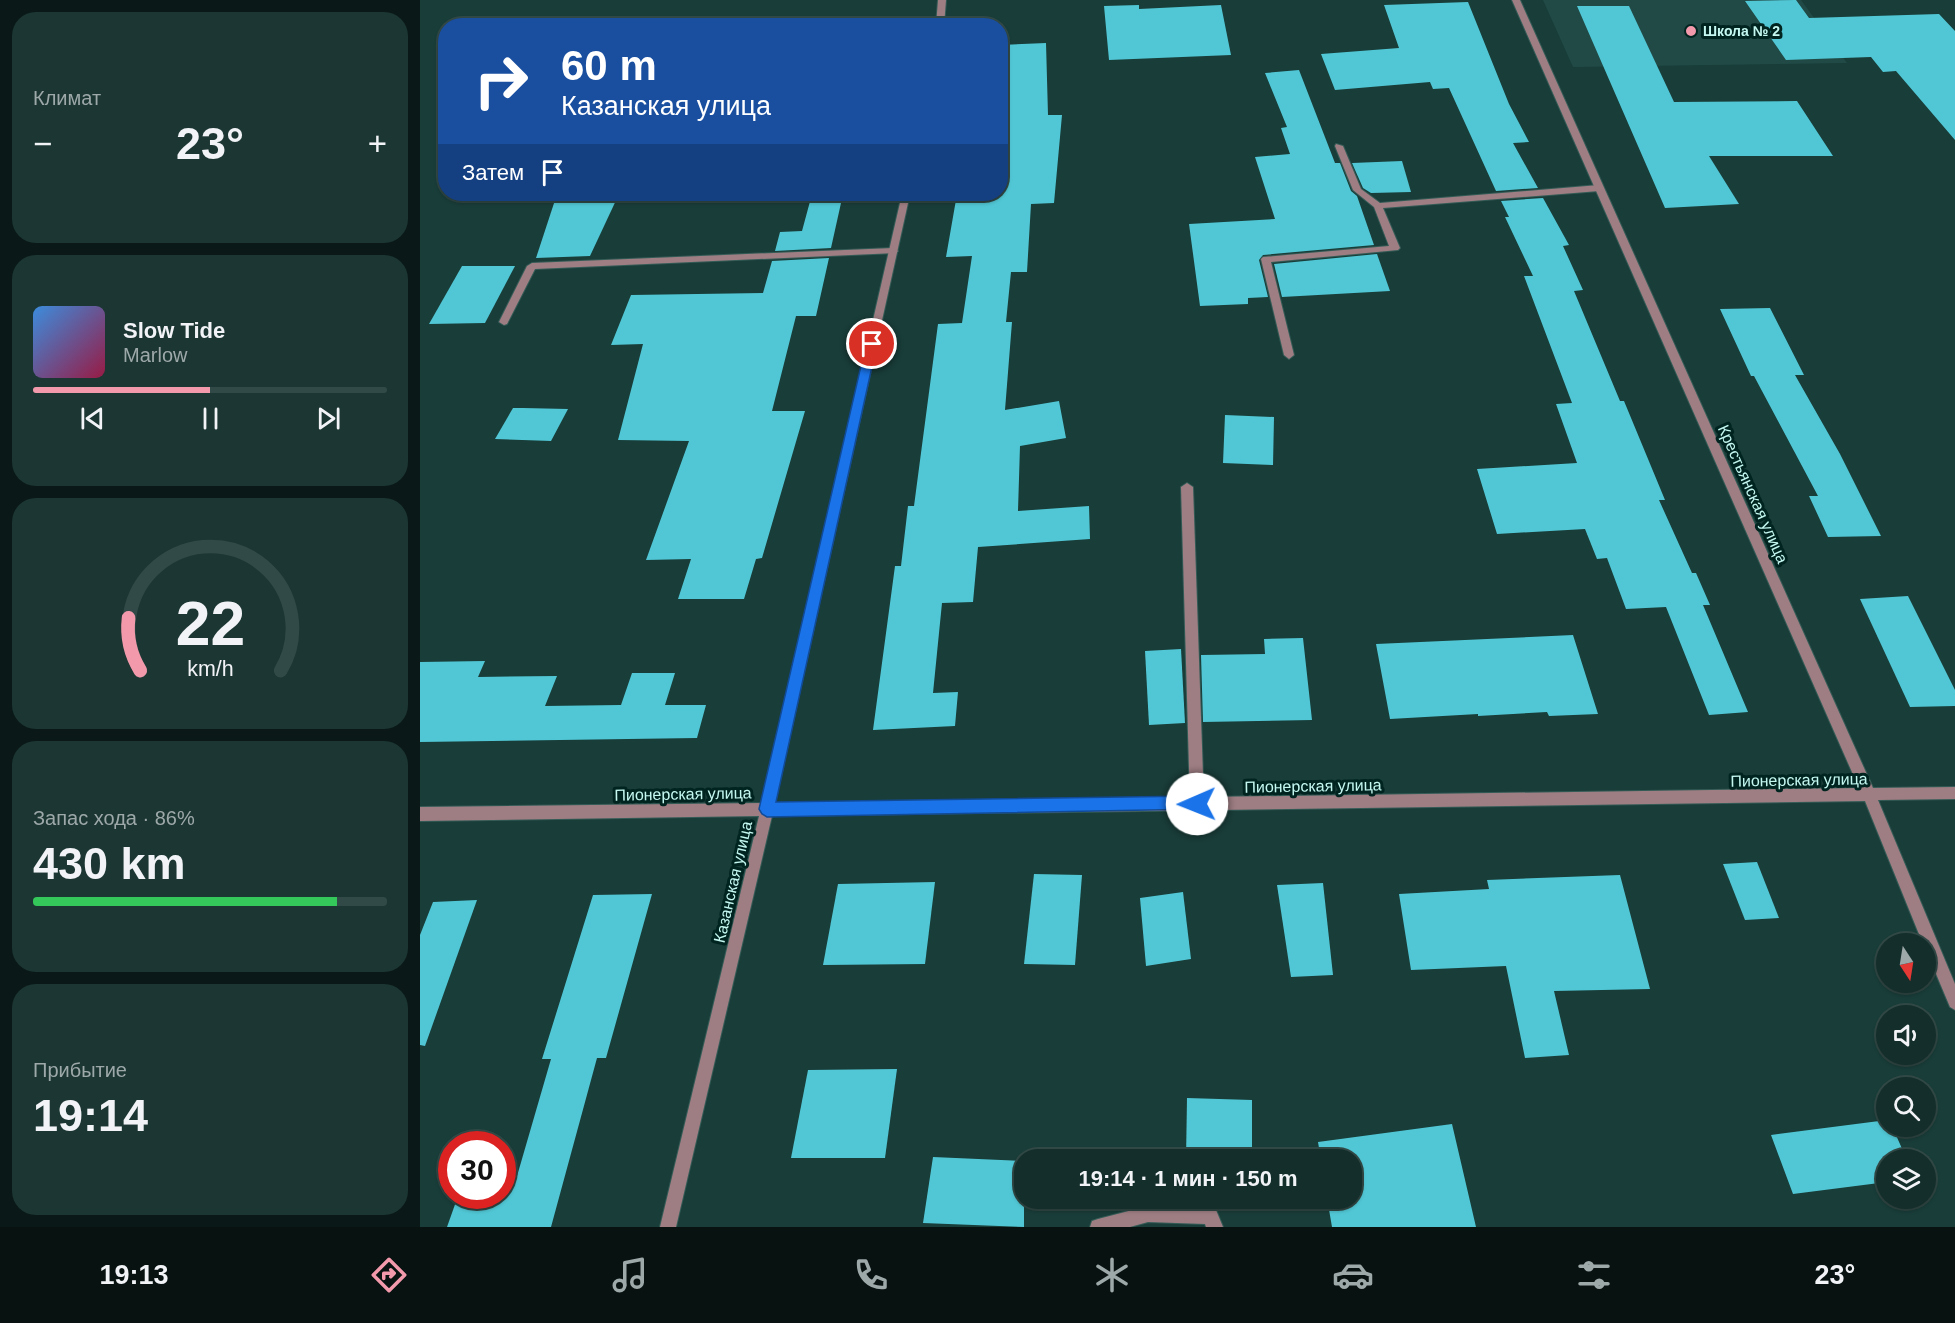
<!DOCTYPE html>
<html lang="ru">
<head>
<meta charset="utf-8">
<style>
  body { margin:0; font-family:Arial,sans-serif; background:#1c3633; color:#f1f3f6; height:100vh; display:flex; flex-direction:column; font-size:22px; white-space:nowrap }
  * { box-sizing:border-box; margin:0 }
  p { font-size:20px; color:#9da8a9 }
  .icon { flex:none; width:33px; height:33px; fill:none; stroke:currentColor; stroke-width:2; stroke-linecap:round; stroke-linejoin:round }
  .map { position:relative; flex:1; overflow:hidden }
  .drawer { display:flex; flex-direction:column; gap:12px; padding:12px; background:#0a1918; width:420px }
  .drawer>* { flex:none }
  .guide { position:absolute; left:18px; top:18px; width:570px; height:183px; border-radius:24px; box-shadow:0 2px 4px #0004,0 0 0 2px #324a47; background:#1a4fa0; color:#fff; overflow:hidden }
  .needle { width:39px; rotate:168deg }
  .controls { position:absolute; left:1456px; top:933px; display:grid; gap:12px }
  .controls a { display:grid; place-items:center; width:60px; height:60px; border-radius:50%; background:#132e2b; box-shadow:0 2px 4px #0004,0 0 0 2px #324a47; font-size:30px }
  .speed { position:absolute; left:18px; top:1131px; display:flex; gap:12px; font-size:30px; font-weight:700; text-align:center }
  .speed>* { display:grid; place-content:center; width:78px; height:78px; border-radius:50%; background:#132e2b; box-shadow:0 2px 4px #0004,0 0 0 2px #324a47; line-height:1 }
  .speed .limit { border:9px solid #d22; background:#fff; color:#111 }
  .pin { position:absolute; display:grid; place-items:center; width:51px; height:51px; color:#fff; margin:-26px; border:3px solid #fff; border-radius:50%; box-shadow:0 2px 6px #0007 }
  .me { position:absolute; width:66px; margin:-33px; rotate:269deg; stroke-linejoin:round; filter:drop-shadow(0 0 4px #0008) }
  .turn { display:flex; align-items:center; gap:21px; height:126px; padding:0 24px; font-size:27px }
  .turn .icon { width:78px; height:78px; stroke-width:2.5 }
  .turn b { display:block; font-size:42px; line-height:51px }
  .then { display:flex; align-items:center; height:57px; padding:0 24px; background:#0003; gap:12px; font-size:22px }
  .big { font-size:45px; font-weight:700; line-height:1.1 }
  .drawer .tile { flex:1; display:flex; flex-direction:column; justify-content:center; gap:9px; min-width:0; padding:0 21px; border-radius:24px; background:#1c3633 }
  .drawer .dial { align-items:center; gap:0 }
  .dial svg { height:156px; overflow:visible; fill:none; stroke:#324a47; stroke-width:7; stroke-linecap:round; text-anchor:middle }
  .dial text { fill:#f1f3f6; stroke:none }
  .song { display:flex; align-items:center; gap:18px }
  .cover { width:72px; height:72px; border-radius:9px; background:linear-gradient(135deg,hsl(210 70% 55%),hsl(340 70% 35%)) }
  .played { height:6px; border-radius:3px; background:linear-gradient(90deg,#f29aac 50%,#324a47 50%) }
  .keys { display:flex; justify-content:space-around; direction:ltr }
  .heat { display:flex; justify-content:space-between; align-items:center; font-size:33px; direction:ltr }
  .charge { height:9px; border-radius:4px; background:linear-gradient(90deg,#34c759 86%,#324a47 0) }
  .trip { position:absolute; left:594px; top:1149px; width:348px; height:60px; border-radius:24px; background:#132e2b; box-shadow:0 2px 4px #0004,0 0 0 2px #324a47; font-weight:700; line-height:60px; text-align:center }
  .dock { display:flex; height:96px; justify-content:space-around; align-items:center; background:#081211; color:#9da8a9 }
  .dock .icon { width:42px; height:42px }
  .dock .active { color:#f29aac }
  .dock b { font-size:27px; color:#f1f3f6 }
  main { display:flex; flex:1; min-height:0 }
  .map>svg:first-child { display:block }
</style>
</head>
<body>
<main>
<section class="drawer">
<div class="tile"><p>Климат</p>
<div class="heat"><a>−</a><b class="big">23°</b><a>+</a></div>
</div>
<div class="tile">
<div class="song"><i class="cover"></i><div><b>Slow Tide</b><p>Marlow</p></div></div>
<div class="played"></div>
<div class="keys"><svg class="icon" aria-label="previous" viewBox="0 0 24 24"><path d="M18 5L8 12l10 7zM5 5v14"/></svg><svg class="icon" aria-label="pause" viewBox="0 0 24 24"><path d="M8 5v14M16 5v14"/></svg><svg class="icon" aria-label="next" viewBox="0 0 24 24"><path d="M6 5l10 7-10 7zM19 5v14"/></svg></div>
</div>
<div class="tile dial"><svg viewBox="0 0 100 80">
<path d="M14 69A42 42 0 1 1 86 69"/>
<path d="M14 69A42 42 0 0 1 8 42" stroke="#f29aac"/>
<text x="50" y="56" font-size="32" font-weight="700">22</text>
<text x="50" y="72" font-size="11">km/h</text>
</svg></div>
<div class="tile"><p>Запас хода · 86%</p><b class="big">430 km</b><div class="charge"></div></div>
<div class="tile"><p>Прибытие</p><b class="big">19:14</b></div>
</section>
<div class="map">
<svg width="1535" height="1227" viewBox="0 0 1535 1227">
  <rect width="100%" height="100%" fill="#193d39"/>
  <path fill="#214a46" d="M 1123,0 L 1381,0 L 1427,63 L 1153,67 Z"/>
  <g fill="#51c7d5">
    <path d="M 1376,0 L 1389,18 L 1519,14 L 1535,31 L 1535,140 L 1476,71 L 1463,72 L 1451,57 L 1366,60 L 1325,1 Z"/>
    <path d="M 1048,2 L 1089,104 L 1109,142 L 1093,143 L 1118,188 L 1076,191 L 1029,88 L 1013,89 L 1010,82 L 915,90 L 901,54 L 979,48 L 964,5 Z"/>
    <path d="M 719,5 L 719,9 L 801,5 L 811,55 L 689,60 L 684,6 Z"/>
    <path d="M 1157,6 L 1209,6 L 1254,102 L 1377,101 L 1413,156 L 1289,156 L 1319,204 L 1245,208 Z"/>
    <path d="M 626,43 L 628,115 L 642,115 L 634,203 L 611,204 L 607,272 L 591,272 L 586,322 L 592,322 L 585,410 L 639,401 L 646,438 L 600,446 L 598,511 L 669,506 L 670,539 L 558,547 L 553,602 L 522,603 L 513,693 L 538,692 L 535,726 L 453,730 L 475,566 L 481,566 L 488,506 L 494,506 L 518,324 L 542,323 L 552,256 L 526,257 L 537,194 L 580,194 L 580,45 Z"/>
    <path d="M 879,70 L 915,163 L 920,163 L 931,191 L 937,196 L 954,245 L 843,255 L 839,260 L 848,297 L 828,298 L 828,304 L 780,306 L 769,224 L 855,219 L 835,157 L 870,154 L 861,128 L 867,127 L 845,73 Z"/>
    <path d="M 982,161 L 991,192 L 951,193 L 943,188 L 932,163 Z"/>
    <path d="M 137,194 L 199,194 L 170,256 L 116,258 Z"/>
    <path d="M 392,194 L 423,194 L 411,248 L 355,251 L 360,232 L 382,231 Z"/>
    <path d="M 1123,198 L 1149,245 L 1143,246 L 1163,290 L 1154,291 L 1200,401 L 1204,401 L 1245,500 L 1239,500 L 1272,573 L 1276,573 L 1290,605 L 1283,605 L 1328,712 L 1289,715 L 1246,607 L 1206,609 L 1187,558 L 1177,559 L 1165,529 L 1077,534 L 1057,469 L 1157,463 L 1136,404 L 1152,403 L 1104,276 L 1113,276 L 1085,217 L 1089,217 L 1081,201 Z"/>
    <path d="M 957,254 L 970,291 L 862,297 L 854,264 Z"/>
    <path d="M 409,258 L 396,316 L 376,316 L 352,411 L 385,411 L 342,558 L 336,559 L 324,599 L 258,599 L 271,559 L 226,560 L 269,441 L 198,440 L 223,344 L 191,345 L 211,295 L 343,293 L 352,261 Z"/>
    <path d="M 42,266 L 95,266 L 65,323 L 9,324 Z"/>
    <path d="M 1350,308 L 1384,375 L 1375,375 L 1420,454 L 1461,536 L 1408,537 L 1389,496 L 1398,496 L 1334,376 L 1331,376 L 1300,309 Z"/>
    <path d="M 93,408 L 103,408 L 148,409 L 131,441 L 75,439 Z"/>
    <path d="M 805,415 L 854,417 L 853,465 L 803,463 Z"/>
    <path d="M 1488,596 L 1535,690 L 1535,706 L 1490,707 L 1440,599 Z"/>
    <path d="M 1153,635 L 1178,714 L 1129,716 L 1127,712 L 1058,716 L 1058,714 L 970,719 L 956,644 Z"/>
    <path d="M 883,638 L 892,720 L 783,722 L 781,655 L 845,654 L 844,639 Z"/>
    <path d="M 761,649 L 765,723 L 729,725 L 725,651 Z"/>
    <path d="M 65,661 L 58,677 L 137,676 L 125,706 L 201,705 L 212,673 L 255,673 L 245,705 L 286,705 L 277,738 L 0,742 L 0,662 Z"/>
    <path d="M 1337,862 L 1359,918 L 1325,920 L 1303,864 Z"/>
    <path d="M 614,874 L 662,875 L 655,965 L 604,964 Z"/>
    <path d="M 1200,875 L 1230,989 L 1134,991 L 1149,1055 L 1105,1058 L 1086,966 L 991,970 L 979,894 L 1069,889 L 1067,880 Z"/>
    <path d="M 515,882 L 505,964 L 403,965 L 418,884 Z"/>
    <path d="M 903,883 L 913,975 L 871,977 L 857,885 Z"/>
    <path d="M 763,892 L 771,959 L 726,966 L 720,898 Z"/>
    <path d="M 232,894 L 186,1058 L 177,1058 L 131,1227 L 27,1227 L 38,1196 L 82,1196 L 82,1183 L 95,1183 L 131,1059 L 122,1059 L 173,895 Z"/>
    <path d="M 57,900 L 5,1046 L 0,1045 L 0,935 L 13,902 Z"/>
    <path d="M 477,1069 L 465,1158 L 371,1158 L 388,1070 Z"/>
    <path d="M 767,1098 L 832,1100 L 832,1160 L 766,1160 Z"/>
    <path d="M 1467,1120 L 1467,1126 L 1472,1126 L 1487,1160 L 1467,1160 L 1467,1182 L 1373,1194 L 1351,1135 Z"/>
    <path d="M 1032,1124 L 1056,1227 L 912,1227 L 907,1198 L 932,1198 L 932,1160 L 901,1160 L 898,1142 Z"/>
    <path d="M 513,1157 L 604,1161 L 604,1227 L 503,1223 Z"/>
  </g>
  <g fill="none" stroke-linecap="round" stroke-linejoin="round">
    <defs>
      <g id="lane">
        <path d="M 916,144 L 923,146 L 941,189 L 960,203 L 1179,185 L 1183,188 L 1179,191 L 963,208 L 980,248 L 978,250 L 851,262 L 874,355 L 869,359 L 864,355 L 841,259 L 843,257 L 969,246 L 954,207 L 933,190 L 915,146 Z"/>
        <path d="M 473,248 L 478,251 L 476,253 L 115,269 L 87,324 L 84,325 L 79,322 L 107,266 L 112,263 Z"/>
        <path d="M 767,483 L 773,487 L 784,804 L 782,809 L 777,810 L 772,809 L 770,804 L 761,487 Z"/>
        <path d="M 728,1206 L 790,1208 L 796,1210 L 803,1227 L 786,1227 L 785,1224 L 728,1222 L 710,1227 L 670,1227 L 672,1221 L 678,1219 Z"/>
      </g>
      <g id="street">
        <path d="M 518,0 L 526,0 L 524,26 L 516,26 Z"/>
        <path d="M 1092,0 L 1100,0 L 1453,788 L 1535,787 L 1535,799 L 1458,800 L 1535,984 L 1535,1010 L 1530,1007 L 1506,950 L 1506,944 L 1503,944 L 1445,801 L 352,816 L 256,1227 L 240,1227 L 339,816 L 0,821 L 0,807 L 342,803 L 482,194 L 490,194 L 355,803 L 1439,788 Z"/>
      </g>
    </defs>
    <use href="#lane" stroke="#345b56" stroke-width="2"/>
    <use href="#street" stroke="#345b56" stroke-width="2"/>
    <use href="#lane" fill="#9e7e83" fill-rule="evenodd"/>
    <use href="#street" fill="#9e7e83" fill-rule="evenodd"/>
  </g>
  <path fill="#1a73e8" stroke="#114b97" stroke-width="1.5" d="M 452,340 L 457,344 L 356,802 L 777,796 L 782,799 L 784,804 L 782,809 L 347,817 L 342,814 L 339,809 L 446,344 Z"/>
  <circle fill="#f29aac" stroke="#002420" stroke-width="2" cx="1271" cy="31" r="6"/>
  <g text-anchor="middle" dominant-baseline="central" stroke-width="6" stroke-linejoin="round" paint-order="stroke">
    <g font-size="14" font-weight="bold" fill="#c4f8f1" stroke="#002420" text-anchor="start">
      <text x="1283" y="31">Школа № 2</text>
    </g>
    <g font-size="16" fill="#c4f8f1" stroke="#002420">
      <text transform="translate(1333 494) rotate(66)">Крестьянская улица</text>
      <text transform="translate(1379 780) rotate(-1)">Пионерская улица</text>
      <text transform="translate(893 786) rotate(-1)">Пионерская улица</text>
      <text transform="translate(263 794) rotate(-1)">Пионерская улица</text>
      <text transform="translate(313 882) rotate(-77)">Казанская улица</text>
    </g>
  </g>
</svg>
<div class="controls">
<a><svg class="needle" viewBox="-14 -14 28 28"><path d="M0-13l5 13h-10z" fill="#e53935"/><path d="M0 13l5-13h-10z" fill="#9da8a9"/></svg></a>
<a><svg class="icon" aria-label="sound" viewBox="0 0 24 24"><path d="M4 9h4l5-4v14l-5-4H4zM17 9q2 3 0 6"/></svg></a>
<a><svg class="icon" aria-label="search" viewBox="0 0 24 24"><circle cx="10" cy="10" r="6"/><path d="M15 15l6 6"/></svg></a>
<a><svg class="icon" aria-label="layers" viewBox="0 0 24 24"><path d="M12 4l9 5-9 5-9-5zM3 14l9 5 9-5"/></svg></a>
</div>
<div class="speed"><div class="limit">30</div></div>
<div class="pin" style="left:452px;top:344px;background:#d93025"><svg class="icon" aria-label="arrive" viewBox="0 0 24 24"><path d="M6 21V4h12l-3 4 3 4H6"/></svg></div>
<svg class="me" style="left:777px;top:804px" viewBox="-20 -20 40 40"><circle r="19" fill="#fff"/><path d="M0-13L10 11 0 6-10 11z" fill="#1a73e8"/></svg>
<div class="trip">19:14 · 1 мин · 150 m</div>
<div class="guide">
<div class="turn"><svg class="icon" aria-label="right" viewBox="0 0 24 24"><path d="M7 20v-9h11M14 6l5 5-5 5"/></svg><div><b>60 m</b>Казанская улица</div></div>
<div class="then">Затем<svg class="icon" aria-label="arrive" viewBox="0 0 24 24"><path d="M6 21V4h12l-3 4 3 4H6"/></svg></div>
</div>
</div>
</main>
<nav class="dock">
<b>19:13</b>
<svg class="icon active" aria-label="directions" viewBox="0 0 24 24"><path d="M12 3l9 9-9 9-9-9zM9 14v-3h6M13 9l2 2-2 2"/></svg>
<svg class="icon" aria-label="music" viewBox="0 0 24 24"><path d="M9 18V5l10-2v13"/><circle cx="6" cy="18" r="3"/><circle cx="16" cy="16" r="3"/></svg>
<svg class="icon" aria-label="phone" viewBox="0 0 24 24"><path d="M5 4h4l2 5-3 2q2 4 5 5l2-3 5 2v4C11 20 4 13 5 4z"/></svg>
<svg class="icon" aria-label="climate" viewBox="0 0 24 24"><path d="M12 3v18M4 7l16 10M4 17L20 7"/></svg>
<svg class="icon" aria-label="car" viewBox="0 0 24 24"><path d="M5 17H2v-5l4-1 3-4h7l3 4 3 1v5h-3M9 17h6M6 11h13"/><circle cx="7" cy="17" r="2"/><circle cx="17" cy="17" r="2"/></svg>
<svg class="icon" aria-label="filters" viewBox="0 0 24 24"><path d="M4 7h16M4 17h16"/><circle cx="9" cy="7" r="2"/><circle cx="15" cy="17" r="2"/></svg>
<b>23°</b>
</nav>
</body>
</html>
